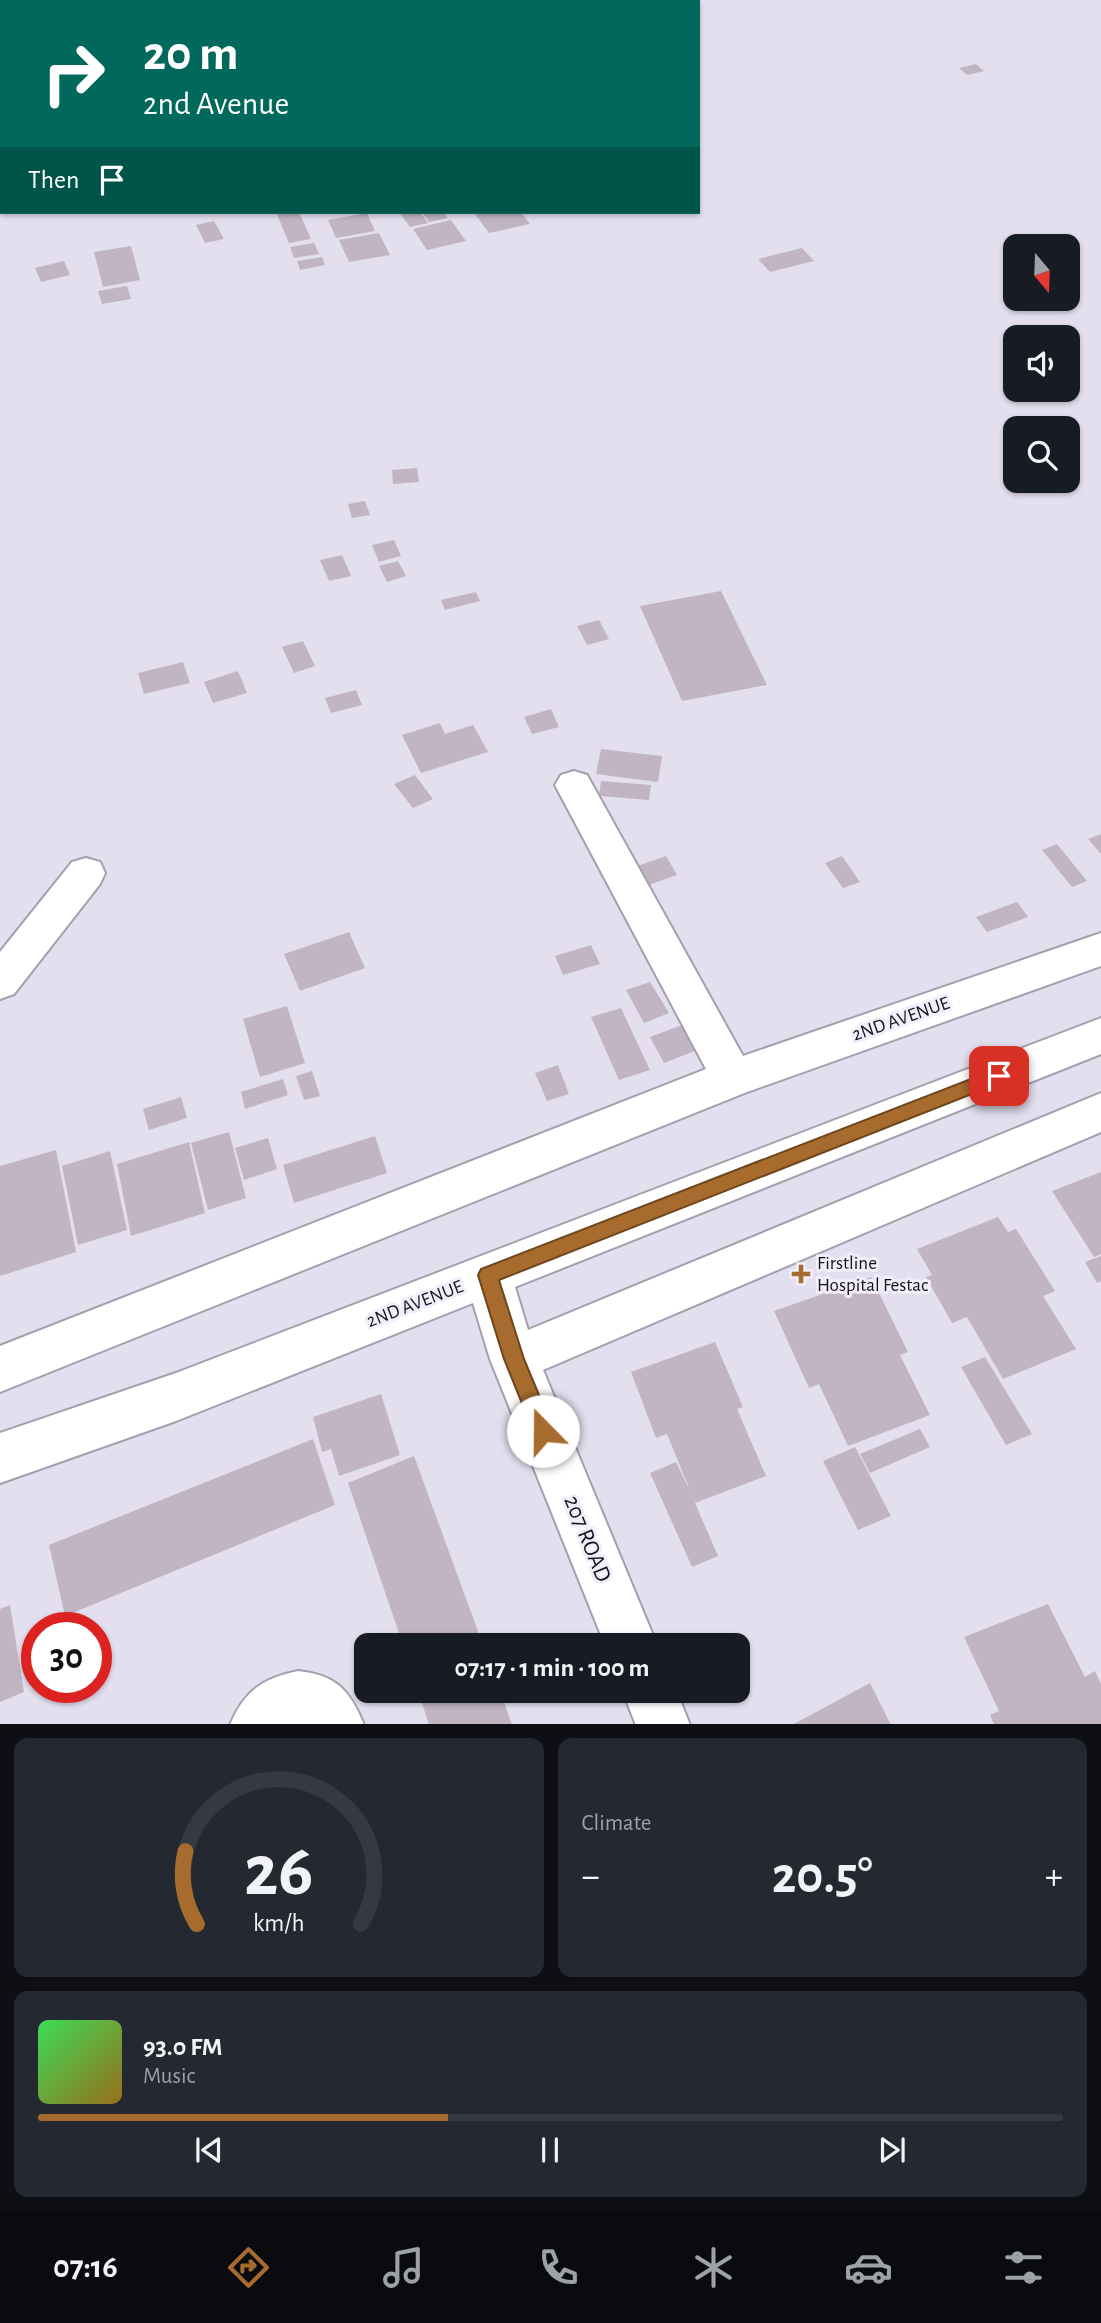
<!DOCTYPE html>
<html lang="en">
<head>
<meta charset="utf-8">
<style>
  body { margin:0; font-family:"Alegreya Sans",sans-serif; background:#242831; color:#f1f3f6; height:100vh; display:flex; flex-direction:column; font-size:26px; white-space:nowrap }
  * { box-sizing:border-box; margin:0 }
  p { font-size:23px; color:#9ea1a6 }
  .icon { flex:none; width:38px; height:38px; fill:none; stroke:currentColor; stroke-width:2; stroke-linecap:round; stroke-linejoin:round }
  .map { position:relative; height:1724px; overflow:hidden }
  .sheet { display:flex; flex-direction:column; gap:14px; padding:14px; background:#0d0f14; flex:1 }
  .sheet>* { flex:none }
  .banner { position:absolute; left:0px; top:0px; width:700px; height:214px; box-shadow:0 2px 5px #0004; background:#00695c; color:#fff; overflow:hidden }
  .needle { width:46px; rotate:161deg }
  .tools { position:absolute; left:1003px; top:234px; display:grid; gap:14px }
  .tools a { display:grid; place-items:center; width:77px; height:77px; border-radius:14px; background:#171b24; box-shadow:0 2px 5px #0004; font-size:35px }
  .speed { position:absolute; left:21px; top:1612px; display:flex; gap:14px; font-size:35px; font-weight:700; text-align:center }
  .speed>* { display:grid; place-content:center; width:91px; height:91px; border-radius:50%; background:#171b24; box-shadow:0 2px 5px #0004; line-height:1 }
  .speed .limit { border:10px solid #d22; background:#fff; color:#111 }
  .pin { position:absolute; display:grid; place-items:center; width:60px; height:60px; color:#fff; margin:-30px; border-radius:14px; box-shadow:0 4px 10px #0006 }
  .me { position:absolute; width:77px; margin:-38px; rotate:338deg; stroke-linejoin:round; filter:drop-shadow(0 0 5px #0008) }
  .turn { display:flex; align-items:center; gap:24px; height:147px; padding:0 28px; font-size:32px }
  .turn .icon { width:91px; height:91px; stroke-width:2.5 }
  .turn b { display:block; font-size:49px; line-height:60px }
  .then { display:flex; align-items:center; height:66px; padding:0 28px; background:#0003; gap:14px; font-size:26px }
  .big { font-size:52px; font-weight:600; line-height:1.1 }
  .sheet .tile { flex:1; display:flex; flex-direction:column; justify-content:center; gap:10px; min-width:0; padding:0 24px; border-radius:14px; background:#242831 }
  .sheet .dial { align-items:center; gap:0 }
  .dial svg { height:182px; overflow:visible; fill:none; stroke:#363941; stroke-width:7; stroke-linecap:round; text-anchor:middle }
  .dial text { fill:#f1f3f6; stroke:none }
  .song { display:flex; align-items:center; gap:21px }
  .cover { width:84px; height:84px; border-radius:10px; background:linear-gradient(135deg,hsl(130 70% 55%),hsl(40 70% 35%)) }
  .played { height:7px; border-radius:4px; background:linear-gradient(90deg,#a76b2d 40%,#363941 40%) }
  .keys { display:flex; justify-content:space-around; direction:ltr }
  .heat { display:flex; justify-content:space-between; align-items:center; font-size:38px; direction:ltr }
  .sheet .tiles { flex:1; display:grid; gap:14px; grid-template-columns:1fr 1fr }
  .tile:last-child { grid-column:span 2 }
  .trip { position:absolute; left:354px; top:1633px; width:396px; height:70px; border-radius:14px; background:#171b24; box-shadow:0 2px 5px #0004; font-weight:600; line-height:70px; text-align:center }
  .tab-bar { display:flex; height:112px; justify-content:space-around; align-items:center; background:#090b0e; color:#9ea1a6 }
  .tab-bar .icon { width:49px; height:49px }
  .tab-bar .on { color:#a76b2d }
  .tab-bar b { font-size:32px; color:#f1f3f6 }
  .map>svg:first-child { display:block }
</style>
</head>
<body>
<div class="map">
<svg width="1101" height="1725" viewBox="0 0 1101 1725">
  <rect width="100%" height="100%" fill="#e4dfef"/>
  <g fill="#c1b5c2">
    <path d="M 976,64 L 984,71 L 967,75 L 959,68 Z"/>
    <path d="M 276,212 L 299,212 L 311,239 L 289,243 Z"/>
    <path d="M 399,212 L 420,212 L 428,223 L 410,227 Z"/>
    <path d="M 422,212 L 443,212 L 448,218 L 429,222 Z"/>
    <path d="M 477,212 L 521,212 L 530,224 L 489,233 L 474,213 Z"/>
    <path d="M 367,213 L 375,231 L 336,238 L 328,220 Z"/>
    <path d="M 451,220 L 466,241 L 427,250 L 413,229 Z"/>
    <path d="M 214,221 L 224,239 L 205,243 L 196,225 Z"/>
    <path d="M 379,233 L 390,255 L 349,262 L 339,240 Z"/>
    <path d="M 314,243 L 319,254 L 294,258 L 290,247 Z"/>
    <path d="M 131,246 L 140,280 L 103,287 L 94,252 Z"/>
    <path d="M 802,248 L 814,261 L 770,272 L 758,259 Z"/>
    <path d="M 322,257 L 325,265 L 300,270 L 297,261 Z"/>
    <path d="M 64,261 L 70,275 L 41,282 L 35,268 Z"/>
    <path d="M 127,286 L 131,299 L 102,304 L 98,291 Z"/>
    <path d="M 417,468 L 419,482 L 393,484 L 392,470 Z"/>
    <path d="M 365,501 L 370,515 L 352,518 L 348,504 Z"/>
    <path d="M 394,540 L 401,556 L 379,562 L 372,545 Z"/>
    <path d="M 342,555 L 351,576 L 329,581 L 320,560 Z"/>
    <path d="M 398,561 L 406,576 L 387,582 L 379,566 Z"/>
    <path d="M 721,591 L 767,685 L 682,701 L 640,606 Z"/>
    <path d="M 476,592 L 480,601 L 445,610 L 441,600 Z"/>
    <path d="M 599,620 L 609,639 L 587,645 L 577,626 Z"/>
    <path d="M 303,641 L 315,666 L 294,673 L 282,647 Z"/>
    <path d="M 183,662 L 190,683 L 144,694 L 138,673 Z"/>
    <path d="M 238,671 L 247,693 L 213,703 L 204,682 Z"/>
    <path d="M 356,690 L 362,705 L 331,713 L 325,698 Z"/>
    <path d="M 551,709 L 559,727 L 532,734 L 524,717 Z"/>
    <path d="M 440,723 L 445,734 L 473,725 L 488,752 L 421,773 L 402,735 Z"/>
    <path d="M 601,749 L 662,756 L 658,782 L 596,774 Z"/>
    <path d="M 415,775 L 433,799 L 413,808 L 394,784 Z"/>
    <path d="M 601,781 L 651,785 L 649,800 L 599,796 Z"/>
    <path d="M 1101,834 L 1101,854 L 1088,839 Z"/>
    <path d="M 1057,844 L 1087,881 L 1072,887 L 1042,850 Z"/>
    <path d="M 666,856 L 677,875 L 640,888 L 629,869 Z"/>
    <path d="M 842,856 L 860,882 L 843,888 L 825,863 Z"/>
    <path d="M 1017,902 L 1028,917 L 987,932 L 976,917 Z"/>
    <path d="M 349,932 L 365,968 L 300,991 L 284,954 Z"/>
    <path d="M 591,945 L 600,964 L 563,975 L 555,956 Z"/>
    <path d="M 650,982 L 669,1013 L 644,1023 L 626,990 Z"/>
    <path d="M 287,1006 L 305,1063 L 260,1077 L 243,1019 Z"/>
    <path d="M 621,1008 L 650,1070 L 619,1080 L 591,1017 Z"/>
    <path d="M 685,1024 L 700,1049 L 664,1063 L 650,1037 Z"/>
    <path d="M 558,1065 L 569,1094 L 547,1101 L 535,1073 Z"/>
    <path d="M 312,1071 L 320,1096 L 304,1100 L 296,1076 Z"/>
    <path d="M 283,1079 L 288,1095 L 245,1109 L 241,1092 Z"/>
    <path d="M 181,1097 L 187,1118 L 149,1130 L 143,1109 Z"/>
    <path d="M 229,1132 L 246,1198 L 208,1210 L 191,1143 Z"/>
    <path d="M 375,1136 L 387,1173 L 294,1203 L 283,1165 Z"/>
    <path d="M 268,1138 L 277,1169 L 244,1180 L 235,1148 Z"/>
    <path d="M 189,1142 L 205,1213 L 131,1236 L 117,1164 Z"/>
    <path d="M 56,1150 L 76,1252 L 0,1276 L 0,1166 Z"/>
    <path d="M 110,1151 L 127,1230 L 78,1245 L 62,1166 Z"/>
    <path d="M 1101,1172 L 1101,1254 L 1094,1257 L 1052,1191 Z"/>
    <path d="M 998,1217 L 1008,1232 L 1016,1229 L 1055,1291 L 1043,1296 L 1076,1349 L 1003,1379 L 967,1317 L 952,1323 L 926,1277 L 932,1275 L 917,1249 Z"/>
    <path d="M 1101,1256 L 1101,1281 L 1097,1283 L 1085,1262 Z"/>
    <path d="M 871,1277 L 908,1352 L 900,1355 L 930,1415 L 848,1446 L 819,1384 L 809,1388 L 774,1311 Z"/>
    <path d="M 715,1342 L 743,1407 L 737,1409 L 766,1476 L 695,1503 L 718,1556 L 692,1567 L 650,1473 L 676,1462 L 691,1493 L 667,1434 L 656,1438 L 631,1372 Z"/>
    <path d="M 985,1357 L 1032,1434 L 1006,1445 L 961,1367 Z"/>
    <path d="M 381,1394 L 400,1455 L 339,1476 L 331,1449 L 322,1452 L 313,1417 Z"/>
    <path d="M 920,1429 L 930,1447 L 870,1473 L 860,1454 Z"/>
    <path d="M 313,1439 L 335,1505 L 65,1616 L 49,1545 Z"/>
    <path d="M 855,1447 L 891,1516 L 858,1530 L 823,1461 Z"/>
    <path d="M 414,1456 L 483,1645 L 403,1645 L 348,1483 Z"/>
    <path d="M 1048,1604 L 1085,1677 L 1095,1671 L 1101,1684 L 1101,1725 L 994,1725 L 990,1715 L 999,1711 L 964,1637 Z"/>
    <path d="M 10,1605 L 24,1692 L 0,1702 L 0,1609 Z"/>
    <path d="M 870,1683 L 891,1725 L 792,1725 Z"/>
    <path d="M 418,1690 L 500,1690 L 512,1725 L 429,1725 Z"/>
  </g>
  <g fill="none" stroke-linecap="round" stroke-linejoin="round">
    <defs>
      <g id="minor">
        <path d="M 153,0 L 181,0 L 152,2 Z"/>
        <path d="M 369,0 L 398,0 L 368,2 Z"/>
        <rect x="0" y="29" width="2" height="14"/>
        <path d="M 0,72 L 2,72 L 0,87 Z"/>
        <path d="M 574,771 L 587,775 L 743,1056 L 1101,933 L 1101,966 L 747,1092 L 0,1392 L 0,1346 L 706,1069 L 555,785 L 561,775 Z"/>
        <path d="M 86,858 L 100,862 L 105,873 L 100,884 L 14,994 L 0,999 L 0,952 L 72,862 Z"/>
        <path d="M 1101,1018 L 1101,1054 L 515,1287 L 528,1330 L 1101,1093 L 1101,1132 L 543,1370 L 657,1645 L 605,1645 L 490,1359 L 473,1303 L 176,1421 L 0,1483 L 0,1433 L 176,1373 Z"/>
        <path d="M 298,1671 C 337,1675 350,1691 364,1725 L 230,1725 C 244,1691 263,1678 298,1671 Z"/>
        <path d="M 622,1690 L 676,1690 L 690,1725 L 636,1725 Z"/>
      </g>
      <g id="major">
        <path d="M 526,0 L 555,0 L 525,2 Z"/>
        <path d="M 0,115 L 2,115 L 0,130 Z"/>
      </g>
      <g id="highway">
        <path d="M 35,0 L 65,0 L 34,2 Z"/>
        <path d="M 447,0 L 476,0 L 446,2 Z"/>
        <rect x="0" y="4" width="2" height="14"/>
        <rect x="0" y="101" width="2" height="14"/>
      </g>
    </defs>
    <use href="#minor" stroke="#a39fae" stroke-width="4"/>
    <use href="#major" stroke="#5f6aa1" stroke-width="4"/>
    <use href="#highway" stroke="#5f6aa1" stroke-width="4"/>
    <use href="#minor" fill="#fff" fill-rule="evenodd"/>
    <use href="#major" fill="#b7c2f3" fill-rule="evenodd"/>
    <use href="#highway" fill="#879aeb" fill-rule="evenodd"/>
  </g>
  <path fill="#a76b2d" stroke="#6d461d" stroke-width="2" d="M 999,1068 L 1005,1071 L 1008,1076 L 1005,1081 L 499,1280 L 524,1359 L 554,1431 L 551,1438 L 543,1441 L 536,1438 L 504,1359 L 478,1275 L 481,1269 Z"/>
  <path fill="#a76b2d" stroke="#f1edfd" stroke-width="2.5" d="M797.5 1263.5h7v7h7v7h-7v7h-7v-7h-7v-7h7z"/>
  <g text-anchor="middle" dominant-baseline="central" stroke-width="6" stroke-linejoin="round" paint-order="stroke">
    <g font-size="19" fill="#141217" stroke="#f1edfd">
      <text transform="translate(901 1019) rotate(-19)">2ND AVENUE</text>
      <text transform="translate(415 1304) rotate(-21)">2ND AVENUE</text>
    </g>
    <g font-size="19" fill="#141217" stroke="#f1edfd" text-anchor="start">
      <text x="817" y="1263">Firstline<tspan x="817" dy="22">Hospital Festac</tspan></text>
    </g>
    <g font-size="23" fill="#141217" stroke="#f1edfd">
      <text transform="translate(587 1539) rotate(68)">207 ROAD</text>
    </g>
  </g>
</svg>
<div class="tools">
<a><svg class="needle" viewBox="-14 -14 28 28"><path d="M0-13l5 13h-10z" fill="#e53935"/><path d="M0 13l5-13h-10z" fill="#9ea1a6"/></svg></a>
<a><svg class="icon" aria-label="sound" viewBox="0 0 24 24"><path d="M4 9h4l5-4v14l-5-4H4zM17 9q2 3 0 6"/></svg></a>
<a><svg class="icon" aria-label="search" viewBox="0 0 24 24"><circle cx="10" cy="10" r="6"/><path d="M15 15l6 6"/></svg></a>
</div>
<div class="speed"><div class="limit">30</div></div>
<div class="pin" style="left:999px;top:1076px;background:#d93025"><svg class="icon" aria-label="arrive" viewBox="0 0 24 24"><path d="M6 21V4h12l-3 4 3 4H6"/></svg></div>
<svg class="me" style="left:543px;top:1431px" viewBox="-20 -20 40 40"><circle r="19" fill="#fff"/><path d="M0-13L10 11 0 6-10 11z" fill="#a76b2d"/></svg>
<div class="trip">07:17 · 1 min · 100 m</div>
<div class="banner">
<div class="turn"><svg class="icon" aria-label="right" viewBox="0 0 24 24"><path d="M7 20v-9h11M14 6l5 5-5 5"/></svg><div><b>20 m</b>2nd Avenue</div></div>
<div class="then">Then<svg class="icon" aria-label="arrive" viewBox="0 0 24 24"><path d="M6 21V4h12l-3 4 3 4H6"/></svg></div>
</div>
</div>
<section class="sheet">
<div class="tiles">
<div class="tile dial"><svg viewBox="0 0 100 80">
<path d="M14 69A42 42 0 1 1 86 69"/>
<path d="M14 69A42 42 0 0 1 9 37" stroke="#a76b2d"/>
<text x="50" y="56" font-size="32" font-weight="700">26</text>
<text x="50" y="72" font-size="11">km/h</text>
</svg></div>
<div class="tile"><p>Climate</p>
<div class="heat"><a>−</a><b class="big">20.5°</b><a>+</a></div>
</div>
<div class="tile">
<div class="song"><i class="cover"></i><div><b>93.0 FM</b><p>Music</p></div></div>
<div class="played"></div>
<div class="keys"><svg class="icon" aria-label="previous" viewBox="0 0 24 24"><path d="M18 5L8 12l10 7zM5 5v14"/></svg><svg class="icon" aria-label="pause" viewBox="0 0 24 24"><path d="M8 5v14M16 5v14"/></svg><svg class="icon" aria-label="next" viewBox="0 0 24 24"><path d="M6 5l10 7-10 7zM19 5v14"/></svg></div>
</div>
</div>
</section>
<nav class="tab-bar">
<b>07:16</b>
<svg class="icon on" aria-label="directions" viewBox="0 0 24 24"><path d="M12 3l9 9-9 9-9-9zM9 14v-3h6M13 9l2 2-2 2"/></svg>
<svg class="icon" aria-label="music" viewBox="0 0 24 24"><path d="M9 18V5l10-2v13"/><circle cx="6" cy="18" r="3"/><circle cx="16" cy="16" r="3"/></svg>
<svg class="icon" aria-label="phone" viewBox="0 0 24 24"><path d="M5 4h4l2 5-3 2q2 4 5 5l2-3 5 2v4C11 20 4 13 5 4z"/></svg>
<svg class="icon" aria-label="climate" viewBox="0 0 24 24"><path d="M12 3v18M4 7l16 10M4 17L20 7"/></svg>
<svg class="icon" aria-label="car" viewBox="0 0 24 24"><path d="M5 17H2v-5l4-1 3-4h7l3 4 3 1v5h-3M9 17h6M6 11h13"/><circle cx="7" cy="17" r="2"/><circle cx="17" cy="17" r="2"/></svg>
<svg class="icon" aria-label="filters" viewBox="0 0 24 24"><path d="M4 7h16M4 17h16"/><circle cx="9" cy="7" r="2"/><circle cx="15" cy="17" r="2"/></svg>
</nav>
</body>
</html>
